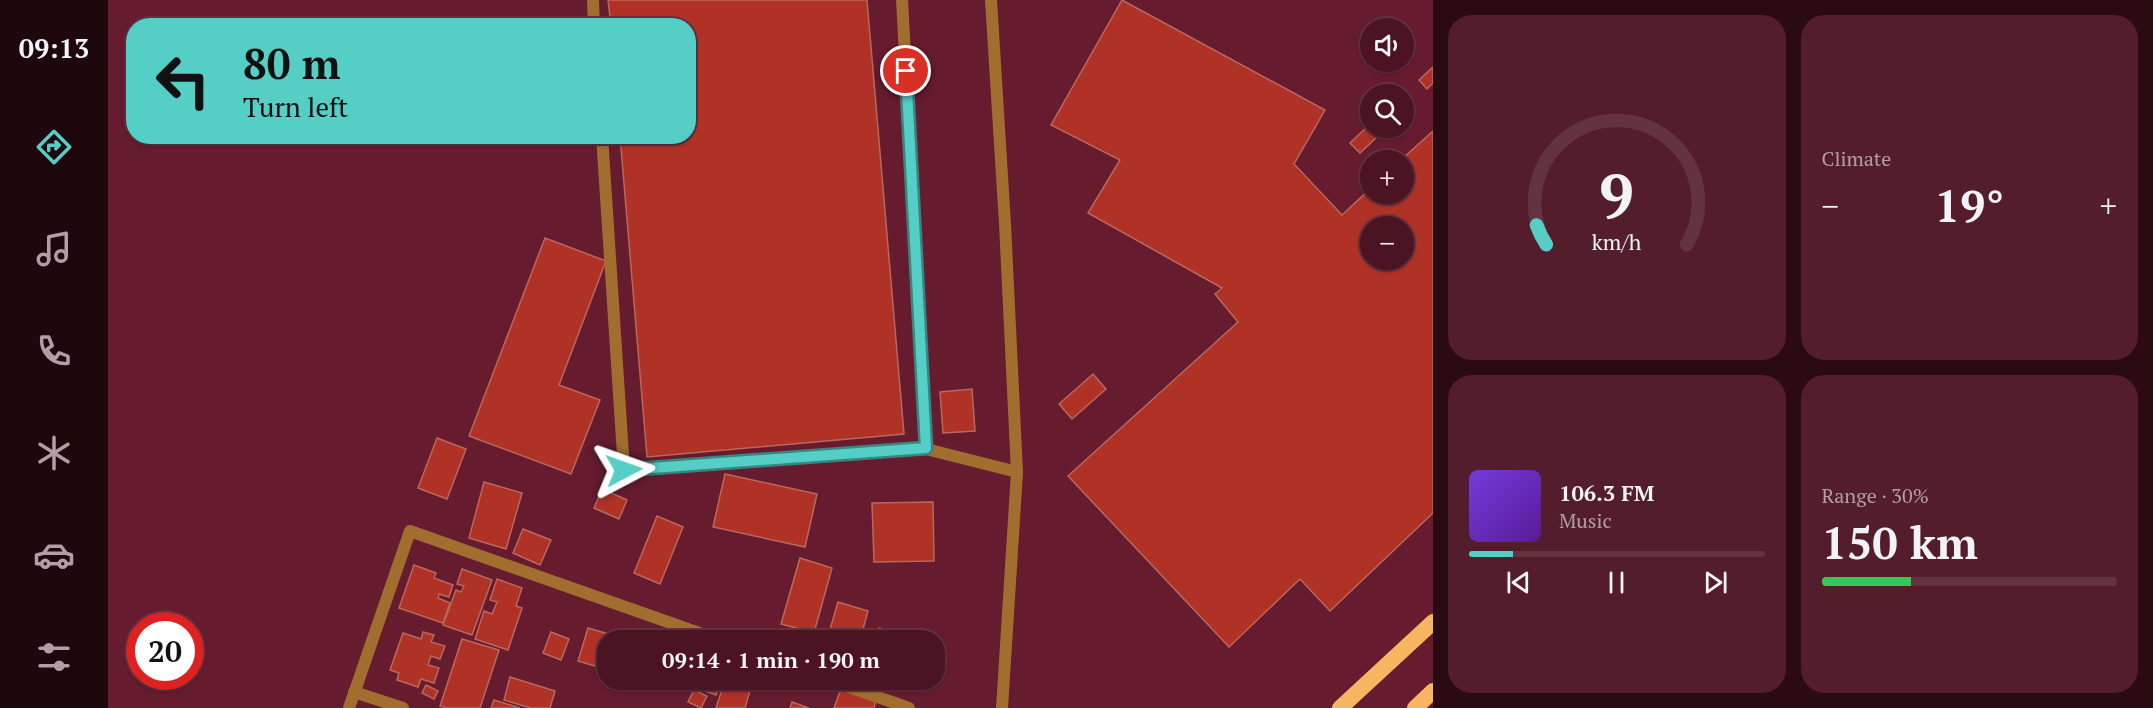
<!DOCTYPE html>
<html lang="en">
<head>
<meta charset="utf-8">
<style>
  body { margin:0; font-family:"PT Serif",serif; background:#531d2b; color:#f1f3f6; height:100vh; display:flex; flex-direction:column; font-size:22px; white-space:nowrap }
  * { box-sizing:border-box; margin:0 }
  p { font-size:20px; color:#b29ea6 }
  .icon { flex:none; width:33px; height:33px; fill:none; stroke:currentColor; stroke-width:2; stroke-linecap:round; stroke-linejoin:round }
  .map { position:relative; flex:1; overflow:hidden }
  .sheet { display:flex; flex-direction:column; gap:15px; padding:15px; background:#2a0b13; width:720px }
  .sheet>* { flex:none }
  .top-card { position:absolute; left:18px; top:18px; width:570px; height:126px; border-radius:24px; box-shadow:0 2px 4px #0004,0 0 0 2px #633341; background:#55cec5; color:#111; overflow:hidden }
  .controls { position:absolute; left:1252px; top:18px; display:grid; gap:12px }
  .controls a { display:grid; place-items:center; width:54px; height:54px; border-radius:50%; background:#4c1423; box-shadow:0 2px 4px #0004,0 0 0 2px #633341; font-size:30px }
  .speed { position:absolute; left:18px; top:612px; display:flex; gap:12px; font-size:30px; font-weight:700; text-align:center }
  .speed>* { display:grid; place-content:center; width:78px; height:78px; border-radius:50%; background:#4c1423; box-shadow:0 2px 4px #0004,0 0 0 2px #633341; line-height:1 }
  .speed .limit { border:9px solid #d22; background:#fff; color:#111 }
  .pin { position:absolute; display:grid; place-items:center; width:51px; height:51px; color:#fff; margin:-26px; border:3px solid #fff; border-radius:50%; box-shadow:0 2px 6px #0007 }
  .me { position:absolute; width:66px; margin:-33px; rotate:86deg; stroke-linejoin:round; filter:drop-shadow(0 0 4px #0008) }
  .turn { display:flex; align-items:center; gap:21px; height:126px; padding:0 18px; font-size:27px }
  .turn .icon { width:78px; height:78px; stroke-width:2.5 }
  .turn b { display:block; font-size:42px; line-height:51px }
  .big { font-size:45px; font-weight:800; line-height:1.1 }
  .sheet .widget { flex:1; display:flex; flex-direction:column; justify-content:center; gap:9px; min-width:0; padding:0 21px; border-radius:24px; background:#531d2b }
  .sheet .dial { align-items:center; gap:0 }
  .dial svg { height:156px; overflow:visible; fill:none; stroke:#633341; stroke-width:7; stroke-linecap:round; text-anchor:middle }
  .dial text { fill:#f1f3f6; stroke:none }
  .song { display:flex; align-items:center; gap:18px }
  .cover { width:72px; height:72px; border-radius:9px; background:linear-gradient(135deg,hsl(260 70% 55%),hsl(270 70% 35%)) }
  .played { height:6px; border-radius:3px; background:linear-gradient(90deg,#55cec5 15%,#633341 15%) }
  .keys { display:flex; justify-content:space-around; direction:ltr }
  .heat { display:flex; justify-content:space-between; align-items:center; font-size:33px; direction:ltr }
  .charge { height:9px; border-radius:4px; background:linear-gradient(90deg,#34c759 30%,#633341 0) }
  .sheet .tiles { flex:1; display:grid; gap:15px; grid-template-columns:repeat(2,1fr) }
  .trip { position:absolute; left:489px; top:630px; width:348px; height:60px; border-radius:24px; background:#4c1423; box-shadow:0 2px 4px #0004,0 0 0 2px #633341; font-weight:800; line-height:60px; text-align:center }
  main { display:flex; flex:1; min-height:0 }
  .tabs { display:flex; flex-direction:column; width:108px; justify-content:space-around; align-items:center; background:#1e080e; color:#b29ea6 }
  .tabs .icon { width:42px; height:42px }
  .tabs .active { color:#55cec5 }
  .tabs b { font-size:27px; color:#f1f3f6 }
  .map>svg:first-child { display:block }
</style>
</head>
<body>
<main>
<nav class="tabs">
<b>09:13</b>
<svg class="icon active" aria-label="directions" viewBox="0 0 24 24"><path d="M12 3l9 9-9 9-9-9zM9 14v-3h6M13 9l2 2-2 2"/></svg>
<svg class="icon" aria-label="music" viewBox="0 0 24 24"><path d="M9 18V5l10-2v13"/><circle cx="6" cy="18" r="3"/><circle cx="16" cy="16" r="3"/></svg>
<svg class="icon" aria-label="phone" viewBox="0 0 24 24"><path d="M5 4h4l2 5-3 2q2 4 5 5l2-3 5 2v4C11 20 4 13 5 4z"/></svg>
<svg class="icon" aria-label="climate" viewBox="0 0 24 24"><path d="M12 3v18M4 7l16 10M4 17L20 7"/></svg>
<svg class="icon" aria-label="car" viewBox="0 0 24 24"><path d="M5 17H2v-5l4-1 3-4h7l3 4 3 1v5h-3M9 17h6M6 11h13"/><circle cx="7" cy="17" r="2"/><circle cx="17" cy="17" r="2"/></svg>
<svg class="icon" aria-label="filters" viewBox="0 0 24 24"><path d="M4 7h16M4 17h16"/><circle cx="9" cy="7" r="2"/><circle cx="15" cy="17" r="2"/></svg>
</nav>
<div class="map">
<svg width="1325" height="708" viewBox="0 0 1325 708">
  <rect width="100%" height="100%" fill="#661b2f"/>
  <g fill="#b03227" stroke="#ba685c" stroke-width="1.5" fill-rule="evenodd">
    <path d="M 500,0 L 759,0 L 796,434 L 539,457 L 512,136 L 580,136 L 580,26 L 503,26 Z"/>
    <path d="M 1014,0 L 1217,110 L 1186,164 L 1234,215 L 1263,188 L 1263,194 L 1296,194 L 1296,160 L 1293,160 L 1325,131 L 1325,513 L 1222,611 L 1192,579 L 1121,647 L 960,476 L 1130,322 L 1107,294 L 1114,288 L 980,213 L 1012,160 L 943,125 ZM 1263,226 L 1296,226 L 1296,260 L 1263,260 Z"/>
    <path d="M 1325,67 L 1325,83 L 1319,89 L 1311,80 Z"/>
    <path d="M 1260,126 L 1270,136 L 1252,153 L 1242,143 Z"/>
    <path d="M 437,238 L 498,261 L 451,385 L 492,400 L 463,474 L 361,436 Z"/>
    <path d="M 985,374 L 998,389 L 964,419 L 951,404 Z"/>
    <path d="M 864,389 L 867,431 L 835,433 L 832,392 Z"/>
    <path d="M 329,438 L 358,449 L 339,499 L 310,488 Z"/>
    <path d="M 617,474 L 709,494 L 697,547 L 605,527 Z"/>
    <path d="M 376,482 L 414,493 L 398,549 L 361,538 Z"/>
    <path d="M 494,489 L 519,500 L 511,519 L 486,508 Z"/>
    <path d="M 825,502 L 826,561 L 766,562 L 764,503 Z"/>
    <path d="M 549,516 L 575,527 L 552,584 L 526,573 Z"/>
    <path d="M 415,529 L 443,540 L 432,565 L 405,553 Z"/>
    <path d="M 692,558 L 724,568 L 706,633 L 673,624 Z"/>
    <path d="M 306,565 L 328,573 L 326,578 L 345,585 L 341,597 L 331,594 L 330,598 L 342,603 L 335,623 L 291,608 Z"/>
    <path d="M 354,569 L 384,580 L 364,635 L 335,625 L 348,590 L 353,592 L 356,586 L 349,584 Z"/>
    <path d="M 389,579 L 414,588 L 408,606 L 414,608 L 400,650 L 367,639 L 376,611 L 384,614 L 389,602 L 382,600 Z"/>
    <path d="M 730,602 L 760,611 L 752,640 L 735,640 L 736,637 L 721,633 Z"/>
    <path d="M 480,628 L 514,638 L 513,640 L 500,640 L 500,670 L 470,661 Z"/>
    <path d="M 771,628 L 827,639 L 826,640 L 769,640 Z"/>
    <path d="M 315,632 L 326,635 L 323,642 L 337,646 L 332,659 L 323,656 L 320,665 L 331,668 L 326,683 L 313,679 L 310,687 L 289,680 L 291,673 L 282,670 L 295,633 L 313,639 Z"/>
    <path d="M 443,632 L 461,639 L 453,660 L 435,653 Z"/>
    <path d="M 711,634 L 724,639 L 723,640 L 709,640 Z"/>
    <path d="M 354,639 L 391,650 L 372,708 L 339,708 L 332,706 Z"/>
    <path d="M 402,677 L 447,691 L 442,708 L 423,708 L 396,700 Z"/>
    <path d="M 508,680 L 540,680 L 536,691 L 508,682 Z"/>
    <path d="M 582,680 L 613,680 L 608,695 L 580,685 Z"/>
    <path d="M 617,680 L 645,680 L 637,708 L 608,708 Z"/>
    <path d="M 318,685 L 330,691 L 326,699 L 314,693 Z"/>
    <path d="M 733,689 L 768,700 L 766,708 L 726,708 Z"/>
    <path d="M 586,690 L 599,696 L 593,708 L 580,702 Z"/>
    <path d="M 386,700 L 412,708 L 383,708 Z"/>
    <path d="M 684,702 L 701,708 L 682,708 Z"/>
  </g>
  <g fill="none" stroke-linecap="round" stroke-linejoin="round">
    <g stroke="#a16e30" stroke-width="12">
      <path d="M 485,0 L 486,26"/>
      <path d="M 794,0 L 818,449"/>
      <path d="M 494,136 L 516,470 L 818,449 L 909,472"/>
    </g>
    <g stroke="#a16e30" stroke-width="12">
      <path d="M 883,0 L 897,224 L 909,472 L 894,708"/>
      <path d="M 721,680 L 801,708"/>
      <path d="M 246,692 L 295,708"/>
      <path d="M 241,708 L 302,531 L 611,640"/>
    </g>
    <g stroke="#f8b663" stroke-width="16">
      <path d="M 1232,708 L 1325,622"/>
      <path d="M 1307,708 L 1325,691"/>
    </g>
  </g>
  <g fill="none" stroke-linecap="round" stroke-linejoin="round">
    <defs>
      <path id="route" d="M 516,470 L 818,448 L 798,71"/>
    </defs>
    <use href="#route" stroke="#378680" stroke-width="15"/>
    <use href="#route" stroke="#55cec5" stroke-width="10"/>
  </g>
</svg>
<div class="controls">
<a><svg class="icon" aria-label="sound" viewBox="0 0 24 24"><path d="M4 9h4l5-4v14l-5-4H4zM17 9q2 3 0 6"/></svg></a>
<a><svg class="icon" aria-label="search" viewBox="0 0 24 24"><circle cx="10" cy="10" r="6"/><path d="M15 15l6 6"/></svg></a>
<a>+</a>
<a>−</a>
</div>
<div class="speed"><div class="limit">20</div></div>
<div class="pin" style="left:798px;top:71px;background:#d93025"><svg class="icon" aria-label="arrive" viewBox="0 0 24 24"><path d="M6 21V4h12l-3 4 3 4H6"/></svg></div>
<svg class="me" style="left:516px;top:470px" viewBox="-20 -20 40 40"><path d="M0-17L14 15 0 8-14 15z" fill="#55cec5" stroke="#fff" stroke-width="4"/></svg>
<div class="trip">09:14 · 1 min · 190 m</div>
<div class="top-card">
<div class="turn"><svg class="icon" aria-label="left" viewBox="0 0 24 24"><path d="M17 20v-9H6M10 6l-5 5 5 5"/></svg><div><b>80 m</b>Turn left</div></div>
</div>
</div>
<section class="sheet">
<div class="tiles">
<div class="widget dial"><svg viewBox="0 0 100 80">
<path d="M14 69A42 42 0 1 1 86 69"/>
<path d="M14 69A42 42 0 0 1 9 59" stroke="#55cec5"/>
<text x="50" y="56" font-size="32" font-weight="700">9</text>
<text x="50" y="72" font-size="11">km/h</text>
</svg></div>
<div class="widget"><p>Climate</p>
<div class="heat"><a>−</a><b class="big">19°</b><a>+</a></div>
</div>
<div class="widget">
<div class="song"><i class="cover"></i><div><b>106.3 FM</b><p>Music</p></div></div>
<div class="played"></div>
<div class="keys"><svg class="icon" aria-label="previous" viewBox="0 0 24 24"><path d="M18 5L8 12l10 7zM5 5v14"/></svg><svg class="icon" aria-label="pause" viewBox="0 0 24 24"><path d="M8 5v14M16 5v14"/></svg><svg class="icon" aria-label="next" viewBox="0 0 24 24"><path d="M6 5l10 7-10 7zM19 5v14"/></svg></div>
</div>
<div class="widget"><p>Range · 30%</p><b class="big">150 km</b><div class="charge"></div></div>
</div>
</section>
</main>
</body>
</html>
